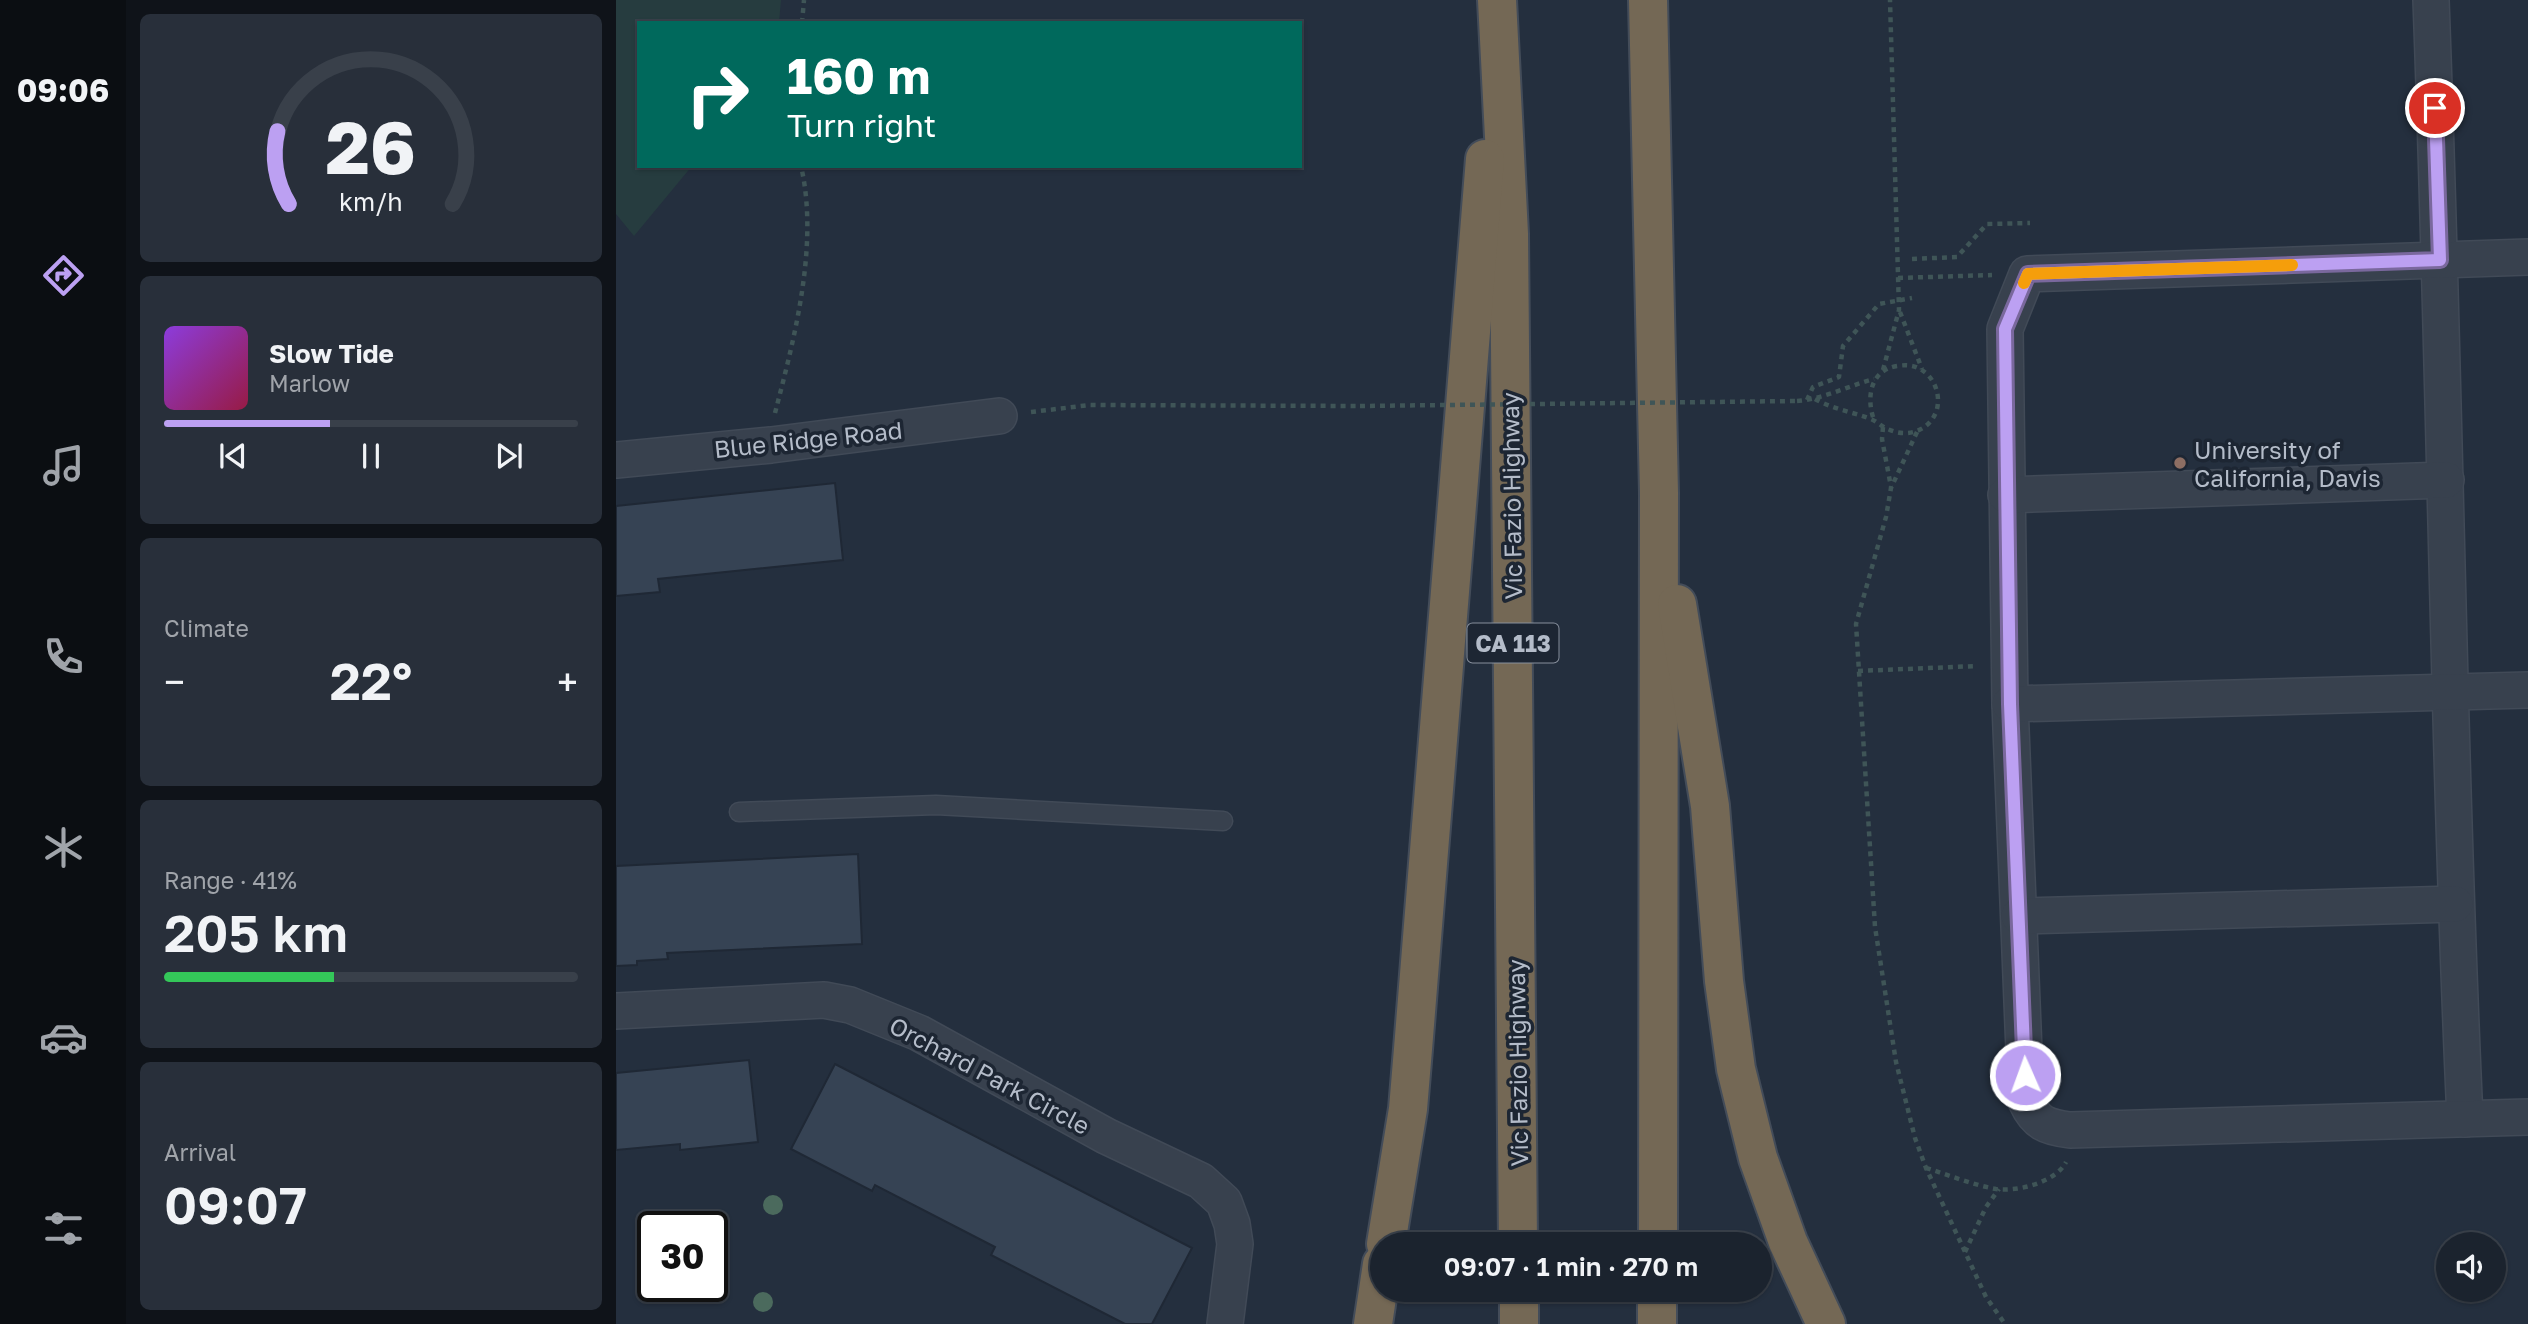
<!DOCTYPE html>
<html lang="en">
<head>
<meta charset="utf-8">
<style>
  body { margin:0; font-family:"Golos Text",sans-serif; background:#282f3a; color:#f1f3f6; height:100vh; display:flex; flex-direction:column; font-size:26px; white-space:nowrap }
  * { box-sizing:border-box; margin:0 }
  p { font-size:23px; color:#a0a4aa }
  .icon { flex:none; width:38px; height:38px; fill:none; stroke:currentColor; stroke-width:2; stroke-linecap:round; stroke-linejoin:round }
  .map { position:relative; flex:1; overflow:hidden }
  .panel { display:flex; flex-direction:column; gap:14px; padding:14px; background:#0f1319; width:490px }
  .panel>* { flex:none }
  .guide { position:absolute; left:21px; top:21px; width:665px; height:147px; border-radius:0px; box-shadow:0 2px 5px #0004,0 0 0 2px #39404a; background:#00695c; color:#fff; overflow:hidden }
  .buttons { position:absolute; left:1820px; top:1232px; display:grid; gap:14px }
  .buttons a { display:grid; place-items:center; width:70px; height:70px; border-radius:50%; background:#1b232e; box-shadow:0 2px 5px #0004,0 0 0 2px #39404a; font-size:35px }
  .speed { position:absolute; left:21px; top:1211px; display:flex; gap:14px; font-size:35px; font-weight:700; text-align:center }
  .speed>* { display:grid; place-content:center; width:91px; height:91px; border-radius:50%; background:#1b232e; box-shadow:0 2px 5px #0004,0 0 0 2px #39404a; line-height:1 }
  .speed .limit { border:4px solid #111; border-radius:10px; background:#fff; color:#111 }
  .pin { position:absolute; display:grid; place-items:center; width:60px; height:60px; color:#fff; margin:-30px; border:4px solid #fff; border-radius:50%; box-shadow:0 2px 7px #0007 }
  .me { position:absolute; width:77px; margin:-38px; rotate:358deg; stroke-linejoin:round; filter:drop-shadow(0 0 5px #0008) }
  .turn { display:flex; align-items:center; gap:24px; height:147px; padding:0 35px; font-size:32px }
  .turn .icon { width:91px; height:91px; stroke-width:2.5 }
  .turn b { display:block; font-size:49px; line-height:60px }
  .big { font-size:52px; font-weight:600; line-height:1.1 }
  .panel .tile { flex:1; display:flex; flex-direction:column; justify-content:center; gap:10px; min-width:0; padding:0 24px; border-radius:10px; background:#282f3a }
  .panel .dial { align-items:center; gap:0 }
  .dial svg { height:182px; overflow:visible; fill:none; stroke:#39404a; stroke-width:7; stroke-linecap:round; text-anchor:middle }
  .dial text { fill:#f1f3f6; stroke:none }
  .song { display:flex; align-items:center; gap:21px }
  .cover { width:84px; height:84px; border-radius:10px; background:linear-gradient(135deg,hsl(270 70% 55%),hsl(340 70% 35%)) }
  .played { height:7px; border-radius:4px; background:linear-gradient(90deg,#bca0f2 40%,#39404a 40%) }
  .keys { display:flex; justify-content:space-around; direction:ltr }
  .heat { display:flex; justify-content:space-between; align-items:center; font-size:38px; direction:ltr }
  .charge { height:10px; border-radius:5px; background:linear-gradient(90deg,#34c759 41%,#39404a 0) }
  .trip { position:absolute; left:754px; top:1232px; width:402px; height:70px; border-radius:35px; background:#1b232e; box-shadow:0 2px 5px #0004,0 0 0 2px #39404a; font-weight:600; line-height:70px; text-align:center }
  main { display:flex; flex:1; min-height:0 }
  .dock { display:flex; flex-direction:column; width:126px; justify-content:space-around; align-items:center; background:#0b0e12; color:#a0a4aa }
  .dock .icon { width:49px; height:49px }
  .dock .current { color:#bca0f2 }
  .dock b { font-size:32px; color:#f1f3f6 }
  .map>svg:first-child { display:block }
</style>
</head>
<body>
<main>
<nav class="dock">
<b>09:06</b>
<svg class="icon current" aria-label="directions" viewBox="0 0 24 24"><path d="M12 3l9 9-9 9-9-9zM9 14v-3h6M13 9l2 2-2 2"/></svg>
<svg class="icon" aria-label="music" viewBox="0 0 24 24"><path d="M9 18V5l10-2v13"/><circle cx="6" cy="18" r="3"/><circle cx="16" cy="16" r="3"/></svg>
<svg class="icon" aria-label="phone" viewBox="0 0 24 24"><path d="M5 4h4l2 5-3 2q2 4 5 5l2-3 5 2v4C11 20 4 13 5 4z"/></svg>
<svg class="icon" aria-label="climate" viewBox="0 0 24 24"><path d="M12 3v18M4 7l16 10M4 17L20 7"/></svg>
<svg class="icon" aria-label="car" viewBox="0 0 24 24"><path d="M5 17H2v-5l4-1 3-4h7l3 4 3 1v5h-3M9 17h6M6 11h13"/><circle cx="7" cy="17" r="2"/><circle cx="17" cy="17" r="2"/></svg>
<svg class="icon" aria-label="filters" viewBox="0 0 24 24"><path d="M4 7h16M4 17h16"/><circle cx="9" cy="7" r="2"/><circle cx="15" cy="17" r="2"/></svg>
</nav>
<section class="panel">
<div class="tile dial"><svg viewBox="0 0 100 80">
<path d="M14 69A42 42 0 1 1 86 69"/>
<path d="M14 69A42 42 0 0 1 9 37" stroke="#bca0f2"/>
<text x="50" y="56" font-size="32" font-weight="700">26</text>
<text x="50" y="72" font-size="11">km/h</text>
</svg></div>
<div class="tile">
<div class="song"><i class="cover"></i><div><b>Slow Tide</b><p>Marlow</p></div></div>
<div class="played"></div>
<div class="keys"><svg class="icon" aria-label="previous" viewBox="0 0 24 24"><path d="M18 5L8 12l10 7zM5 5v14"/></svg><svg class="icon" aria-label="pause" viewBox="0 0 24 24"><path d="M8 5v14M16 5v14"/></svg><svg class="icon" aria-label="next" viewBox="0 0 24 24"><path d="M6 5l10 7-10 7zM19 5v14"/></svg></div>
</div>
<div class="tile"><p>Climate</p>
<div class="heat"><a>−</a><b class="big">22°</b><a>+</a></div>
</div>
<div class="tile"><p>Range · 41%</p><b class="big">205 km</b><div class="charge"></div></div>
<div class="tile"><p>Arrival</p><b class="big">09:07</b></div>
</section>
<div class="map">
<svg width="1912" height="1324" viewBox="0 0 1912 1324">
  <rect width="100%" height="100%" fill="#242f3e"/>
  <path fill="#263c3f" d="M 0,0 L 165,0 L 163,23 L 23,23 L 23,166 L 76,166 L 18,236 L 0,214 Z"/>
  <g fill="#364354" stroke="#1f2835" stroke-width="2">
    <path d="M 219,483 L 227,560 L 42,579 L 44,592 L 0,596 L 0,506 Z"/>
    <path d="M 242,854 L 246,944 L 51,953 L 52,959 L 21,961 L 21,965 L 0,966 L 0,866 Z"/>
    <path d="M 133,1060 L 142,1142 L 64,1150 L 64,1144 L 0,1150 L 0,1073 Z"/>
    <path d="M 219,1064 L 576,1248 L 536,1324 L 509,1324 L 375,1255 L 379,1247 L 259,1185 L 256,1191 L 175,1149 Z"/>
  </g>
  <g fill="none" stroke-linecap="round" stroke-linejoin="round">
    <defs>
      <path id="lane" d="M 123,812 L 320,805 L 607,821"/>
      <g id="street">
        <path d="M 1815,0 C 1829,373 1832,746 1849,1119"/>
        <path d="M 1912,257 L 1411,274 L 1389,329 L 1394,704 L 1410,1101 C 1420,1123 1430,1127 1454,1130 L 1912,1117"/>
        <path d="M 0,460 L 155,445 L 383,416"/>
        <path d="M 1390,495 L 1830,480"/>
        <path d="M 1394,704 L 1912,690"/>
        <path d="M 1403,916 L 1839,904"/>
        <path d="M 0,1011 L 208,1000 L 234,1005 L 303,1033 L 490,1136 L 585,1181 L 608,1202 L 616,1224 L 619,1244 L 609,1324"/>
      </g>
      <g id="highway">
        <path d="M 881,0 L 893,234 L 902,1244"/>
        <path d="M 1032,0 L 1043,493 L 1042,1244"/>
        <path d="M 1061,604 L 1094,806 L 1108,981 L 1120,1069 L 1142,1158 L 1172,1242 L 1210,1324"/>
        <path d="M 770,1244 L 792,1109 L 797,1049 L 869,159"/>
        <path d="M 903,1290 L 903,1324"/>
        <path d="M 757,1324 L 766,1264"/>
        <path d="M 1041,1324 L 1041,1290"/>
      </g>
    </defs>
    <use href="#lane" stroke="#414a57" stroke-width="21"/>
    <use href="#street" stroke="#414a57" stroke-width="38"/>
    <use href="#highway" stroke="#434c59" stroke-width="42"/>
    <g stroke="#3f5557" stroke-width="4.5" stroke-dasharray="5 5" stroke-linecap="butt">
      <path d="M 186,23 L 188,0"/>
      <path d="M 1296,259 L 1341,257 L 1371,224 L 1414,223"/>
      <path d="M 1282,278 L 1376,275"/>
      <path d="M 1284,312 L 1306,369"/>
      <path d="M 1267,370 L 1283,310 L 1274,0"/>
      <path d="M 1199,399 C 1217,409 1236,412 1255,419 C 1262,422 1267,428 1274,430 C 1293,438 1315,430 1321,409 C 1324,396 1320,383 1311,374 C 1302,366 1293,364 1281,366 C 1254,370 1250,398 1258,420"/>
      <path d="M 1191,400 L 1197,387 L 1223,377 L 1227,346 L 1263,304 L 1296,298"/>
      <path d="M 1181,401 C 1207,399 1232,386 1258,379"/>
      <path d="M 415,412 L 474,405 L 744,406"/>
      <path d="M 159,413 C 179,336 203,244 185,166"/>
      <path d="M 1267,427 L 1266,439 L 1275,487"/>
      <path d="M 1301,432 L 1275,488 L 1270,517 L 1240,624 L 1259,927 L 1280,1062 L 1299,1138 L 1310,1168 L 1370,1297 L 1389,1324"/>
      <path d="M 1242,671 L 1361,666"/>
      <path d="M 1310,1168 C 1333,1175 1357,1185 1380,1189 C 1402,1192 1440,1182 1450,1162"/>
      <path d="M 1349,1252 L 1370,1207 L 1383,1189"/>
    </g>
    <use href="#lane" stroke="#38414e" stroke-width="18"/>
    <use href="#street" stroke="#38414e" stroke-width="35"/>
    <use href="#highway" stroke="#746855" stroke-width="38"/>
    <path stroke="#3f5557" stroke-width="4.5" stroke-dasharray="5 5" stroke-linecap="butt" d="M 744,406 L 1181,401"/>
  </g>
  <g fill="#4b6a5d">
    <circle cx="157" cy="1205" r="10"/>
    <circle cx="147" cy="1302" r="10"/>
  </g>
  <g fill="none" stroke-linecap="round" stroke-linejoin="round">
    <defs>
      <path id="route" d="M 1409,1075 L 1394,704 L 1389,329 L 1412,274 L 1824,260 L 1819,108"/>
    </defs>
    <use href="#route" stroke="#7a689d" stroke-width="18"/>
    <use href="#route" stroke="#bca0f2" stroke-width="12"/>
    <path stroke="#f59e0b" stroke-width="12" d="M 1408,283 L 1412,274 L 1676,265"/>
  </g>
  <circle fill="#8d6e63" stroke="#1d2633" stroke-width="2.5" cx="1564" cy="463" r="7"/>
  <g text-anchor="middle" dominant-baseline="central" stroke-width="7" stroke-linejoin="round" paint-order="stroke">
    <rect fill="#1d2633" stroke="#878f9c" stroke-width="2" x="851.5" y="623.5" width="91" height="39" rx="5"/>
    <g font-size="23" font-weight="bold" fill="#b4bcc9">
      <text x="897" y="643">CA 113</text>
    </g>
    <g font-size="24" fill="#b4bcc9" stroke="#1d2633">
      <text transform="translate(192 439) rotate(-6)">Blue Ridge Road</text>
      <text transform="translate(895 496) rotate(-91)">Vic Fazio Highway</text>
      <text transform="translate(901 1063) rotate(-91)">Vic Fazio Highway</text>
      <text transform="translate(374 1075) rotate(28)">Orchard Park Circle</text>
    </g>
    <g font-size="24" fill="#b4bcc9" stroke="#1d2633" text-anchor="start">
      <text x="1578" y="449">University of<tspan x="1578" dy="28">California, Davis</tspan></text>
    </g>
  </g>
</svg>
<div class="buttons">
<a><svg class="icon" aria-label="sound" viewBox="0 0 24 24"><path d="M4 9h4l5-4v14l-5-4H4zM17 9q2 3 0 6"/></svg></a>
</div>
<div class="speed"><div class="limit">30</div></div>
<div class="pin" style="left:1819px;top:108px;background:#d93025"><svg class="icon" aria-label="arrive" viewBox="0 0 24 24"><path d="M6 21V4h12l-3 4 3 4H6"/></svg></div>
<svg class="me" style="left:1409px;top:1075px" viewBox="-20 -20 40 40"><circle r="17" fill="#bca0f2" stroke="#fff" stroke-width="3"/><path d="M0-11L8 9 0 5-8 9z" fill="#fff"/></svg>
<div class="trip">09:07 · 1 min · 270 m</div>
<div class="guide">
<div class="turn"><svg class="icon" aria-label="right" viewBox="0 0 24 24"><path d="M7 20v-9h11M14 6l5 5-5 5"/></svg><div><b>160 m</b>Turn right</div></div>
</div>
</div>
</main>
</body>
</html>
